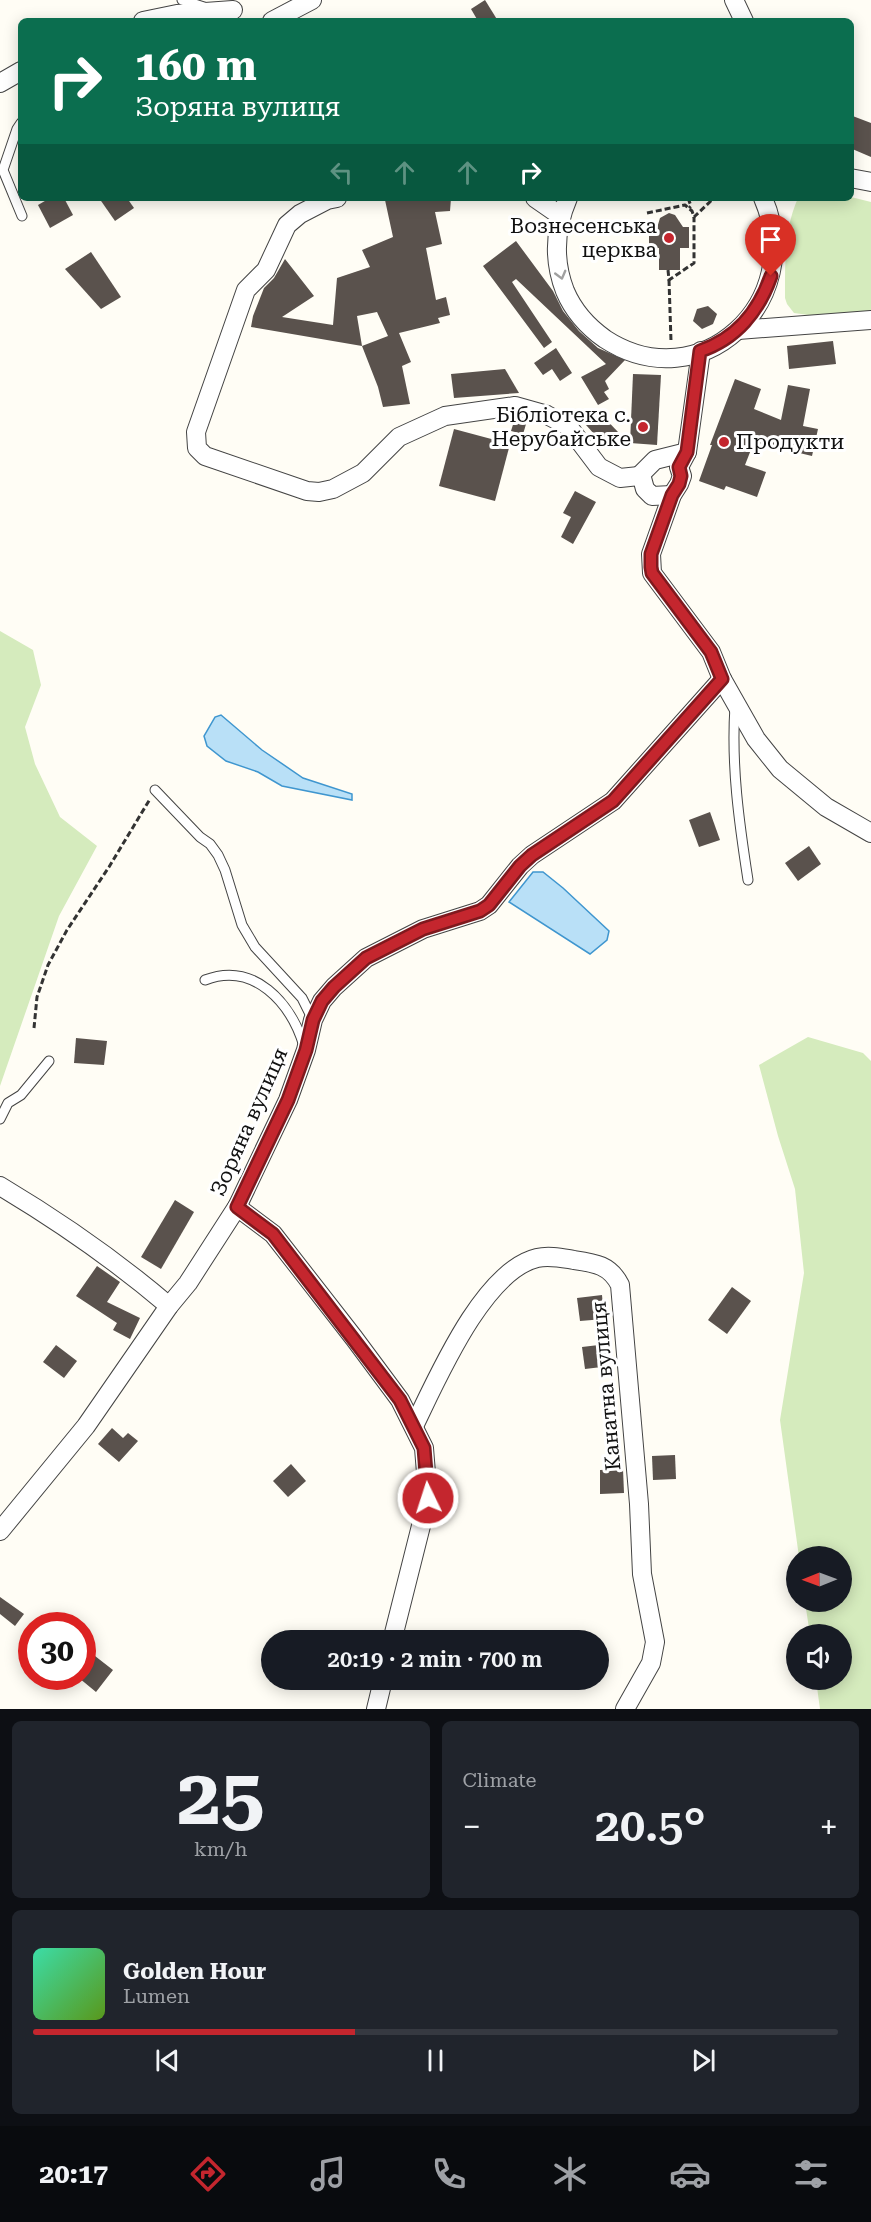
<!DOCTYPE html>
<html lang="en">
<head>
<meta charset="utf-8">
<style>
  body { margin:0; font-family:"Roboto Serif",serif; background:#20242c; color:#f1f3f6; height:100vh; display:flex; flex-direction:column; font-size:22px; white-space:nowrap }
  * { box-sizing:border-box; margin:0 }
  p { font-size:20px; color:#9ea1a6 }
  .icon { flex:none; width:33px; height:33px; fill:none; stroke:currentColor; stroke-width:2; stroke-linecap:round; stroke-linejoin:round }
  .map { position:relative; height:1709px; overflow:hidden }
  .drawer { display:flex; flex-direction:column; gap:12px; padding:12px; background:#0d0f14; flex:1 }
  .drawer>* { flex:none }
  .top-card { position:absolute; left:18px; top:18px; width:836px; height:183px; border-radius:9px; box-shadow:0 3px 15px #0003; background:#0b6e4f; color:#fff; overflow:hidden }
  .needle { width:39px; rotate:269deg }
  .controls { position:absolute; left:786px; top:1546px; display:grid; gap:12px }
  .controls a { display:grid; place-items:center; width:66px; height:66px; border-radius:50%; background:#171b24; box-shadow:0 3px 15px #0003; font-size:30px }
  .speed { position:absolute; left:18px; top:1612px; display:flex; gap:12px; font-size:30px; font-weight:700; text-align:center }
  .speed>* { display:grid; place-content:center; width:78px; height:78px; border-radius:50%; background:#171b24; box-shadow:0 3px 15px #0003; line-height:1 }
  .speed .limit { border:9px solid #d22; background:#fff; color:#111 }
  .pin { position:absolute; display:grid; place-items:center; width:51px; height:51px; color:#fff; margin:-62px -26px; border-radius:50% 50% 50% 0; rotate:-45deg; box-shadow:0 0 6px #0007 }
  .pin .icon { rotate:45deg }
  .me { position:absolute; width:66px; margin:-33px; rotate:356deg; stroke-linejoin:round; filter:drop-shadow(0 0 4px #0008) }
  .turn { display:flex; align-items:center; gap:21px; height:126px; padding:0 18px; font-size:27px }
  .turn .icon { width:78px; height:78px; stroke-width:2.5 }
  .turn b { display:block; font-size:42px; line-height:51px }
  .lanes { display:flex; align-items:center; height:57px; padding:0 18px; background:#0003; justify-content:center; gap:30px; direction:ltr }
  .lanes .off { opacity:.35 }
  .big { font-size:45px; font-weight:600; line-height:1.1 }
  .drawer .widget { flex:1; display:flex; flex-direction:column; justify-content:center; gap:9px; min-width:0; padding:0 21px; border-radius:9px; background:#20242c }
  .drawer .dial { align-items:center; gap:0 }
  .dial b { font-size:78px; line-height:1 }
  .song { display:flex; align-items:center; gap:18px }
  .cover { width:72px; height:72px; border-radius:9px; background:linear-gradient(135deg,hsl(160 70% 55%),hsl(90 70% 35%)) }
  .played { height:6px; border-radius:3px; background:linear-gradient(90deg,#c4262e 40%,#363941 40%) }
  .keys { display:flex; justify-content:space-around; direction:ltr }
  .heat { display:flex; justify-content:space-between; align-items:center; font-size:33px; direction:ltr }
  .drawer .tiles { flex:1; display:grid; gap:12px; grid-template-columns:1fr 1fr }
  .widget:last-child { grid-column:span 2 }
  .trip { position:absolute; left:261px; top:1630px; width:348px; height:60px; border-radius:30px; background:#171b24; box-shadow:0 3px 15px #0003; font-weight:600; line-height:60px; text-align:center }
  .tabs { display:flex; height:96px; justify-content:space-around; align-items:center; background:#090b0e; color:#9ea1a6 }
  .tabs .icon { width:42px; height:42px }
  .tabs .selected { color:#c4262e }
  .tabs b { font-size:27px; color:#f1f3f6 }
  .map>svg:first-child { display:block }
</style>
</head>
<body>
<div class="map">
<svg width="871" height="1709" viewBox="0 0 871 1709">
  <rect width="100%" height="100%" fill="#fffdf5"/>
  <g fill="#d5ebbd">
    <path d="M 851,197 L 871,202 L 871,314 L 823,317 L 794,313 L 787,304 L 785,298 C 785,264 784,229 798,198 Z"/>
    <path d="M 0,631 L 33,650 L 41,685 L 25,727 L 35,764 L 60,817 L 97,846 L 59,916 L 0,1086 Z"/>
    <path d="M 808,1037 L 863,1053 L 871,1061 L 871,1709 L 820,1709 L 816,1680 L 842,1680 L 842,1635 L 810,1635 L 805,1602 L 842,1602 L 842,1557 L 799,1557 L 780,1420 L 804,1273 L 795,1189 L 778,1136 L 759,1065 Z"/>
  </g>
  <g fill="#b9e0f7" stroke="#3f96cf" stroke-width="1.5">
    <path d="M 221,715 L 262,750 L 303,778 L 352,794 L 352,800 L 282,786 L 258,772 L 226,761 L 207,746 L 204,736 L 215,717 Z"/>
    <path d="M 533,872 L 543,872 L 563,888 L 609,931 L 607,940 L 590,954 L 509,902 Z"/>
  </g>
  <g fill="#5a524d" fill-rule="evenodd">
    <path d="M 485,0 L 498,21 L 478,21 L 471,9 Z"/>
    <path d="M 850,115 L 871,123 L 871,157 L 850,148 Z"/>
    <path d="M 50,198 L 64,198 L 73,215 L 50,228 L 38,205 Z"/>
    <path d="M 99,198 L 127,198 L 134,208 L 115,221 Z"/>
    <path d="M 398,198 L 451,198 L 450,211 L 435,212 L 442,244 L 426,248 L 436,300 L 446,297 L 450,315 L 438,318 L 440,323 L 399,333 L 411,362 L 402,366 L 410,404 L 383,407 L 378,387 L 362,346 L 251,327 L 253,316 L 264,288 L 274,278 L 285,259 L 314,296 L 282,317 L 333,325 L 337,278 L 370,267 L 362,250 L 393,237 L 385,200 ZM 377,312 L 388,336 L 362,346 L 357,316 Z"/>
    <path d="M 669,213 L 675,215 L 683,227 L 689,227 L 689,248 L 680,248 L 680,270 L 659,270 L 659,248 L 649,249 L 649,228 L 657,228 L 660,218 Z"/>
    <path d="M 516,241 L 553,291 L 563,311 L 579,331 L 598,348 L 625,360 L 605,381 L 609,389 L 604,392 L 609,399 L 598,405 L 581,377 L 606,364 L 516,279 L 512,282 L 552,342 L 544,348 L 483,266 Z"/>
    <path d="M 91,252 L 121,297 L 101,309 L 65,269 Z"/>
    <path d="M 708,306 L 717,314 L 713,324 L 702,329 L 693,321 L 697,309 Z"/>
    <path d="M 833,341 L 836,364 L 789,369 L 787,346 Z"/>
    <path d="M 556,348 L 572,373 L 560,381 L 552,369 L 543,375 L 534,363 Z"/>
    <path d="M 505,369 L 519,393 L 454,398 L 451,374 Z"/>
    <path d="M 633,374 L 661,375 L 657,445 L 630,443 Z"/>
    <path d="M 735,379 L 761,389 L 754,409 L 781,420 L 788,385 L 810,389 L 803,426 L 818,429 L 812,456 L 754,442 L 745,465 L 766,472 L 757,497 L 726,486 L 724,490 L 699,481 L 712,445 L 710,445 Z"/>
    <path d="M 600,413 L 618,432 L 604,445 L 586,425 Z"/>
    <path d="M 515,418 L 527,421 L 523,434 L 511,431 Z"/>
    <path d="M 454,429 L 510,444 L 495,501 L 439,486 Z"/>
    <path d="M 575,491 L 596,502 L 573,544 L 561,537 L 571,517 L 563,513 Z"/>
    <path d="M 710,812 L 720,840 L 699,847 L 689,820 Z"/>
    <path d="M 809,846 L 821,864 L 798,881 L 785,863 Z"/>
    <path d="M 76,1038 L 107,1041 L 104,1065 L 74,1063 Z"/>
    <path d="M 175,1200 L 194,1212 L 161,1269 L 141,1257 Z"/>
    <path d="M 97,1266 L 120,1282 L 107,1302 L 140,1318 L 130,1339 L 113,1330 L 117,1323 L 76,1296 Z"/>
    <path d="M 732,1287 L 751,1301 L 727,1334 L 708,1320 Z"/>
    <path d="M 602,1295 L 604,1319 L 580,1321 L 577,1298 Z"/>
    <path d="M 607,1344 L 610,1366 L 585,1369 L 582,1347 Z"/>
    <path d="M 56,1345 L 77,1361 L 64,1378 L 43,1362 Z"/>
    <path d="M 112,1428 L 123,1438 L 128,1433 L 138,1441 L 119,1462 L 98,1444 Z"/>
    <path d="M 675,1455 L 676,1479 L 653,1480 L 652,1456 Z"/>
    <path d="M 291,1464 L 306,1481 L 288,1497 L 273,1481 Z"/>
    <path d="M 623,1469 L 624,1493 L 600,1494 L 600,1470 Z"/>
    <path d="M 0,1597 L 24,1614 L 15,1626 L 0,1614 Z"/>
    <path d="M 95,1656 L 113,1670 L 96,1692 L 79,1678 L 82,1677 L 82,1673 Z"/>
  </g>
  <g fill="none" stroke-linecap="round" stroke-linejoin="round">
    <defs>
      <g id="lane">
        <path d="M 182,0 L 204,7"/>
        <path d="M 21,123 L 17,129 L 3,170 L 22,216"/>
        <path d="M 735,706 C 731,765 739,822 748,880"/>
        <path d="M 155,790 L 200,837 L 210,844 L 218,855 L 225,870 L 242,925 L 255,947 L 302,998 L 313,1020"/>
        <path d="M 205,980 C 254,961 291,1003 304,1046"/>
        <path d="M 0,1119 L 8,1103 L 21,1095 L 49,1061"/>
      </g>
      <g id="street">
        <path d="M 734,0 L 744,21"/>
        <path d="M 143,21 L 177,14 L 233,10"/>
        <path d="M 272,21 L 312,0"/>
        <path d="M 0,83 L 21,71"/>
        <path d="M 850,178 L 871,182"/>
        <path d="M 337,198 L 327,200 L 300,214 L 287,225 L 266,270 L 246,290 L 196,432 L 197,448 L 205,456 L 307,491 L 319,492 L 333,489 L 363,473 L 399,437 L 445,416 L 515,406 L 547,415 L 568,426 L 599,467 L 620,478 L 639,476"/>
        <path d="M 535,198 L 561,216"/>
        <path d="M 568,198 C 555,228 553,260 565,291 C 573,310 588,327 605,339 C 700,401 808,302 763,198"/>
        <path d="M 738,330 L 871,320"/>
        <path d="M 701,351 L 687,452 L 679,467 L 682,476 L 679,484 L 672,495 L 651,554 L 652,573 L 711,652 L 722,679 L 756,739 L 780,769 L 826,807 L 871,833"/>
        <path d="M 639,476 L 655,460 L 687,452"/>
        <path d="M 639,476 L 642,478 L 645,489 L 652,496 L 672,495"/>
        <path d="M 0,1186 C 62,1223 114,1259 169,1306"/>
        <path d="M 237,1207 L 273,1234 L 354,1338 L 400,1400 L 424,1448 L 428,1498 L 392,1641"/>
        <path d="M 414,1426 C 437,1379 483,1271 537,1258 C 549,1255 562,1258 574,1260 C 595,1263 610,1265 620,1285 L 639,1504 L 642,1574 L 655,1642 L 651,1663 L 625,1709"/>
        <path d="M 0,1531 L 86,1426 L 169,1306 L 188,1283 L 237,1207 L 288,1100 L 306,1050 L 313,1020 L 322,1001 L 334,987 L 366,958 L 423,929 L 480,911 L 489,905 L 520,866 L 532,855 L 613,801 L 722,679"/>
        <path d="M 376,1709 L 383,1680"/>
      </g>
    </defs>
    <use href="#lane" stroke="#444" stroke-width="11"/>
    <use href="#street" stroke="#444" stroke-width="20"/>
    <g stroke="#333" stroke-width="3" stroke-dasharray="6 3" stroke-linecap="butt">
      <path d="M 688,198 L 691,206 L 689,208"/>
      <path d="M 647,213 L 685,205 L 692,211 L 694,217 L 714,198"/>
      <path d="M 668,270 L 669,280 L 694,263 L 694,217"/>
      <path d="M 669,280 L 671,341"/>
      <path d="M 34,1028 L 37,997 L 48,965 L 67,930 L 109,867 L 150,799"/>
    </g>
    <use href="#lane" stroke="#fff" stroke-width="9"/>
    <use href="#street" stroke="#fff" stroke-width="18"/>
  </g>
  <defs><path id="oneway-chevron" d="M-2-3.5L2.5 0L-2 3.5" fill="none" stroke-width="1.6" stroke-linecap="round" stroke-linejoin="round" transform="scale(1.5)"/></defs>
  <use stroke="#a0a0a0" href="#oneway-chevron" transform="translate(561 275) rotate(75)"/>
  <g fill="none" stroke-linecap="round" stroke-linejoin="round">
    <defs>
      <path id="route" d="M 428,1498 L 424,1448 L 400,1400 L 273,1234 L 237,1207 L 288,1100 L 306,1050 L 313,1020 L 322,1001 L 334,987 L 366,958 L 423,929 L 480,911 L 489,905 L 520,866 L 532,855 L 613,801 L 722,679 L 711,652 L 652,573 L 651,567 L 651,554 L 672,495 L 679,484 L 681,476 L 679,467 L 687,452 L 700,351 C 736,339 759,311 771,276"/>
    </defs>
    <use href="#route" stroke="#7f191e" stroke-width="15"/>
    <use href="#route" stroke="#c4262e" stroke-width="10"/>
  </g>
  <g fill="#c4262e" stroke="#fff" stroke-width="2">
    <circle cx="669" cy="238" r="6"/>
    <circle cx="643" cy="427" r="6"/>
    <circle cx="724" cy="442" r="6"/>
  </g>
  <g text-anchor="middle" dominant-baseline="central" stroke-width="6" stroke-linejoin="round" paint-order="stroke">
    <g font-size="21" fill="#111" stroke="#fff" text-anchor="end">
      <text x="657" y="226">Вознесенська<tspan x="657" dy="24">церква</tspan></text>
      <text x="631" y="415">Бібліотека с.<tspan x="631" dy="24">Нерубайське</tspan></text>
      <text x="736" y="442" text-anchor="start">Продукти</text>
    </g>
    <g font-size="21" fill="#111" stroke="#fff">
      <text transform="translate(249 1122) rotate(-66)">Зоряна вулиця</text>
      <text transform="translate(606 1386) rotate(-95)">Канатна вулиця</text>
    </g>
  </g>
</svg>
<div class="controls">
<a><svg class="needle" viewBox="-14 -14 28 28"><path d="M0-13l5 13h-10z" fill="#e53935"/><path d="M0 13l5-13h-10z" fill="#9ea1a6"/></svg></a>
<a><svg class="icon" aria-label="sound" viewBox="0 0 24 24"><path d="M4 9h4l5-4v14l-5-4H4zM17 9q2 3 0 6"/></svg></a>
</div>
<div class="speed"><div class="limit">30</div></div>
<div class="pin" style="left:771px;top:276px;background:#d93025"><svg class="icon" aria-label="arrive" viewBox="0 0 24 24"><path d="M6 21V4h12l-3 4 3 4H6"/></svg></div>
<svg class="me" style="left:428px;top:1498px" viewBox="-20 -20 40 40"><circle r="17" fill="#c4262e" stroke="#fff" stroke-width="3"/><path d="M0-11L8 9 0 5-8 9z" fill="#fff"/></svg>
<div class="trip">20:19 · 2 min · 700 m</div>
<div class="top-card">
<div class="turn"><svg class="icon" aria-label="right" viewBox="0 0 24 24"><path d="M7 20v-9h11M14 6l5 5-5 5"/></svg><div><b>160 m</b>Зоряна вулиця</div></div>
<div class="lanes"><svg class="icon off" aria-label="left" viewBox="0 0 24 24"><path d="M17 20v-9H6M10 6l-5 5 5 5"/></svg><svg class="icon off" aria-label="ahead" viewBox="0 0 24 24"><path d="M12 20V5M6 11l6-6 6 6"/></svg><svg class="icon off" aria-label="ahead" viewBox="0 0 24 24"><path d="M12 20V5M6 11l6-6 6 6"/></svg><svg class="icon" aria-label="right" viewBox="0 0 24 24"><path d="M7 20v-9h11M14 6l5 5-5 5"/></svg></div>
</div>
</div>
<section class="drawer">
<div class="tiles">
<div class="widget dial"><b>25</b><p>km/h</p></div>
<div class="widget"><p>Climate</p>
<div class="heat"><a>−</a><b class="big">20.5°</b><a>+</a></div>
</div>
<div class="widget">
<div class="song"><i class="cover"></i><div><b>Golden Hour</b><p>Lumen</p></div></div>
<div class="played"></div>
<div class="keys"><svg class="icon" aria-label="previous" viewBox="0 0 24 24"><path d="M18 5L8 12l10 7zM5 5v14"/></svg><svg class="icon" aria-label="pause" viewBox="0 0 24 24"><path d="M8 5v14M16 5v14"/></svg><svg class="icon" aria-label="next" viewBox="0 0 24 24"><path d="M6 5l10 7-10 7zM19 5v14"/></svg></div>
</div>
</div>
</section>
<nav class="tabs">
<b>20:17</b>
<svg class="icon selected" aria-label="directions" viewBox="0 0 24 24"><path d="M12 3l9 9-9 9-9-9zM9 14v-3h6M13 9l2 2-2 2"/></svg>
<svg class="icon" aria-label="music" viewBox="0 0 24 24"><path d="M9 18V5l10-2v13"/><circle cx="6" cy="18" r="3"/><circle cx="16" cy="16" r="3"/></svg>
<svg class="icon" aria-label="phone" viewBox="0 0 24 24"><path d="M5 4h4l2 5-3 2q2 4 5 5l2-3 5 2v4C11 20 4 13 5 4z"/></svg>
<svg class="icon" aria-label="climate" viewBox="0 0 24 24"><path d="M12 3v18M4 7l16 10M4 17L20 7"/></svg>
<svg class="icon" aria-label="car" viewBox="0 0 24 24"><path d="M5 17H2v-5l4-1 3-4h7l3 4 3 1v5h-3M9 17h6M6 11h13"/><circle cx="7" cy="17" r="2"/><circle cx="17" cy="17" r="2"/></svg>
<svg class="icon" aria-label="filters" viewBox="0 0 24 24"><path d="M4 7h16M4 17h16"/><circle cx="9" cy="7" r="2"/><circle cx="15" cy="17" r="2"/></svg>
</nav>
</body>
</html>
